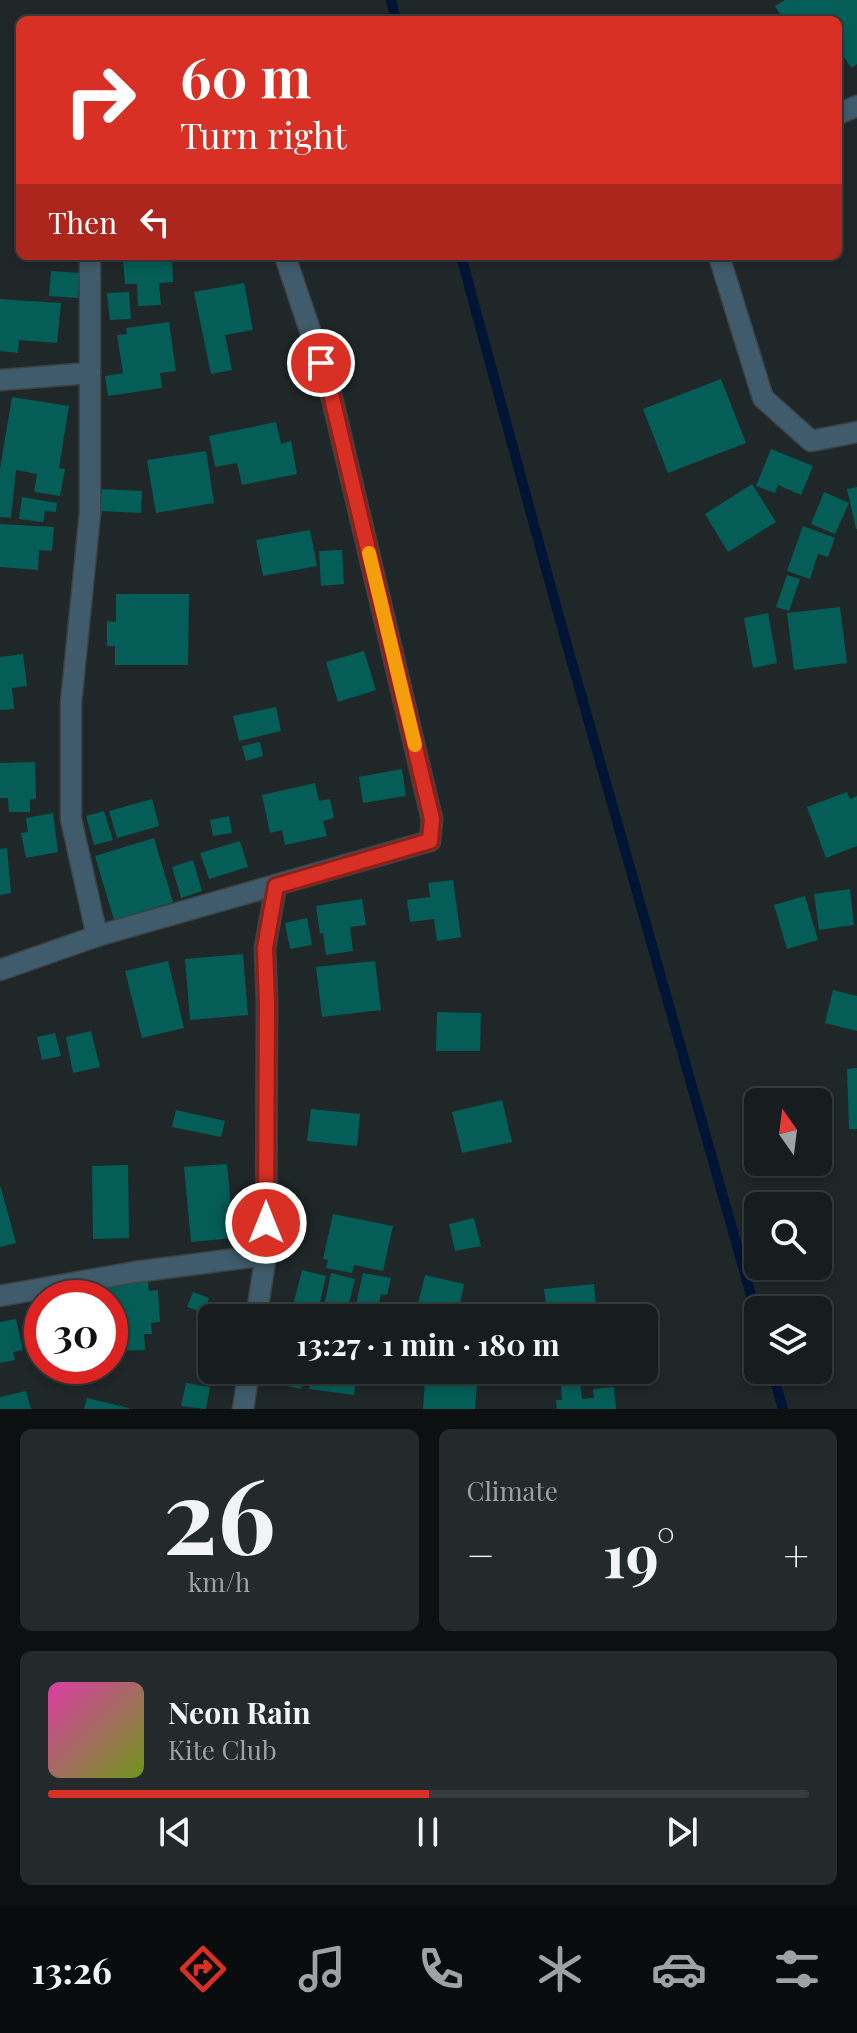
<!DOCTYPE html>
<html lang="en">
<head>
<meta charset="utf-8">
<style>
  body { margin:0; font-family:"Playfair Display",serif; background:#242a2c; color:#f1f3f6; height:100vh; display:flex; flex-direction:column; font-size:30px; white-space:nowrap }
  * { box-sizing:border-box; margin:0 }
  p { font-size:26px; color:#9ea2a4 }
  .icon { flex:none; width:44px; height:44px; fill:none; stroke:currentColor; stroke-width:2; stroke-linecap:round; stroke-linejoin:round }
  .map { position:relative; height:1409px; overflow:hidden }
  .drawer { display:flex; flex-direction:column; gap:20px; padding:20px; background:#0d1011; flex:1 }
  .drawer>* { flex:none }
  .top-card { position:absolute; left:16px; top:16px; width:826px; height:244px; border-radius:12px; box-shadow:0 4px 12px #0003,0 0 0 2px #363b3d; background:#d93025; color:#fff; overflow:hidden }
  .needle { width:52px; rotate:346deg }
  .fabs { position:absolute; left:744px; top:1088px; display:grid; gap:16px }
  .fabs a { display:grid; place-items:center; width:88px; height:88px; border-radius:12px; background:#171d1f; box-shadow:0 4px 12px #0003,0 0 0 2px #363b3d; font-size:40px }
  .speed { position:absolute; left:24px; top:1280px; display:flex; gap:16px; font-size:40px; font-weight:700; text-align:center }
  .speed>* { display:grid; place-content:center; width:104px; height:104px; border-radius:50%; background:#171d1f; box-shadow:0 4px 12px #0003,0 0 0 2px #363b3d; line-height:1 }
  .speed .limit { border:12px solid #d22; background:#fff; color:#111 }
  .pin { position:absolute; display:grid; place-items:center; width:68px; height:68px; color:#fff; margin:-34px; border:4px solid #fff; border-radius:50%; box-shadow:0 2px 8px #0007 }
  .me { position:absolute; width:88px; margin:-44px; rotate:0deg; stroke-linejoin:round; filter:drop-shadow(0 0 6px #0008) }
  .turn { display:flex; align-items:center; gap:28px; height:168px; padding:0 32px; font-size:36px }
  .turn .icon { width:104px; height:104px; stroke-width:2.5 }
  .turn b { display:block; font-size:56px; line-height:68px }
  .then { display:flex; align-items:center; height:76px; padding:0 32px; background:#0003; gap:16px; font-size:30px }
  .big { font-size:60px; font-weight:700; line-height:1.1 }
  .drawer .card { flex:1; display:flex; flex-direction:column; justify-content:center; gap:12px; min-width:0; padding:0 28px; border-radius:12px; background:#242a2c }
  .drawer .dial { align-items:center; gap:0 }
  .dial b { font-size:104px; line-height:1 }
  .song { display:flex; align-items:center; gap:24px }
  .cover { width:96px; height:96px; border-radius:12px; background:linear-gradient(135deg,hsl(320 70% 55%),hsl(80 70% 35%)) }
  .played { height:8px; border-radius:4px; background:linear-gradient(90deg,#d93025 50%,#363b3d 50%) }
  .keys { display:flex; justify-content:space-around; direction:ltr }
  .heat { display:flex; justify-content:space-between; align-items:center; font-size:44px; direction:ltr }
  .drawer .tiles { flex:1; display:grid; gap:20px; grid-template-columns:1fr 1fr }
  .card:last-child { grid-column:span 2 }
  .trip { position:absolute; left:198px; top:1304px; width:460px; height:80px; border-radius:12px; background:#171d1f; box-shadow:0 4px 12px #0003,0 0 0 2px #363b3d; font-weight:700; line-height:80px; text-align:center }
  .tab-bar { display:flex; height:128px; justify-content:space-around; align-items:center; background:#090c0c; color:#9ea2a4 }
  .tab-bar .icon { width:56px; height:56px }
  .tab-bar .selected { color:#d93025 }
  .tab-bar b { font-size:36px; color:#f1f3f6 }
  .map>svg:first-child { display:block }
</style>
</head>
<body>
<div class="map">
<svg width="857" height="1409" viewBox="0 0 857 1409">
  <rect width="100%" height="100%" fill="#1f2729"/>
  <g fill="none" stroke-linecap="round" stroke-linejoin="round">
    <g stroke="#001436" stroke-width="10">
      <path d="M 391,0 L 396,20"/>
      <path d="M 461,256 L 558,613 L 758,1320"/>
      <path d="M 772,1370 L 783,1409"/>
    </g>
  </g>
  <g fill="#045e57">
    <path d="M 785,0 L 857,0 L 857,64 L 851,68 L 838,47 L 838,20 L 784,20 L 775,6 Z"/>
    <path d="M 172,258 L 173,282 L 159,283 L 161,305 L 138,306 L 137,284 L 125,284 L 123,261 Z"/>
    <path d="M 51,271 L 80,273 L 78,298 L 49,296 Z"/>
    <path d="M 244,283 L 253,330 L 225,335 L 232,370 L 211,374 L 194,292 Z"/>
    <path d="M 129,292 L 131,319 L 110,320 L 107,293 Z"/>
    <path d="M 0,299 L 61,303 L 57,343 L 19,340 L 18,353 L 0,351 Z"/>
    <path d="M 169,322 L 176,371 L 160,373 L 162,388 L 108,396 L 105,376 L 123,373 L 117,335 L 127,334 L 126,328 Z"/>
    <path d="M 721,379 L 746,443 L 668,473 L 643,409 Z"/>
    <path d="M 12,397 L 69,406 L 59,468 L 65,469 L 60,496 L 34,492 L 37,474 L 16,470 L 11,518 L 0,517 L 0,469 Z"/>
    <path d="M 276,422 L 281,444 L 291,441 L 297,474 L 242,485 L 237,463 L 215,467 L 209,436 Z"/>
    <path d="M 771,449 L 813,466 L 801,495 L 778,485 L 775,493 L 756,486 Z"/>
    <path d="M 206,451 L 214,503 L 156,513 L 147,460 Z"/>
    <path d="M 752,484 L 776,522 L 728,552 L 705,514 Z"/>
    <path d="M 857,487 L 857,529 L 856,529 L 847,489 Z"/>
    <path d="M 102,489 L 142,491 L 141,513 L 100,511 Z"/>
    <path d="M 824,492 L 849,503 L 835,534 L 811,524 Z"/>
    <path d="M 22,497 L 57,503 L 56,512 L 45,511 L 43,522 L 19,519 Z"/>
    <path d="M 0,524 L 54,527 L 52,551 L 39,550 L 38,570 L 0,567 Z"/>
    <path d="M 803,526 L 835,538 L 828,557 L 818,554 L 810,579 L 787,571 Z"/>
    <path d="M 310,530 L 317,566 L 263,576 L 256,540 Z"/>
    <path d="M 342,550 L 344,584 L 321,586 L 319,551 Z"/>
    <path d="M 787,575 L 800,579 L 789,611 L 776,607 Z"/>
    <path d="M 116,594 L 189,594 L 188,665 L 115,665 L 115,646 L 107,646 L 107,621 L 116,622 Z"/>
    <path d="M 840,607 L 847,663 L 794,670 L 787,613 Z"/>
    <path d="M 768,613 L 777,663 L 753,668 L 744,618 Z"/>
    <path d="M 364,651 L 376,690 L 338,702 L 326,662 Z"/>
    <path d="M 23,654 L 27,686 L 12,688 L 14,709 L 0,710 L 0,657 Z"/>
    <path d="M 276,707 L 281,731 L 239,741 L 233,716 Z"/>
    <path d="M 260,742 L 263,756 L 246,761 L 242,746 Z"/>
    <path d="M 35,762 L 36,799 L 30,799 L 30,812 L 9,812 L 8,798 L 0,798 L 0,763 Z"/>
    <path d="M 402,769 L 406,796 L 363,803 L 359,777 Z"/>
    <path d="M 315,783 L 319,801 L 330,799 L 334,818 L 323,821 L 327,836 L 285,845 L 282,830 L 270,833 L 262,795 Z"/>
    <path d="M 847,792 L 850,799 L 857,796 L 857,846 L 826,858 L 807,807 Z"/>
    <path d="M 152,799 L 159,826 L 117,838 L 109,811 Z"/>
    <path d="M 104,811 L 113,840 L 94,845 L 86,816 Z"/>
    <path d="M 53,813 L 58,852 L 26,858 L 21,833 L 28,832 L 26,818 Z"/>
    <path d="M 229,816 L 232,833 L 213,836 L 210,820 Z"/>
    <path d="M 154,838 L 173,902 L 114,920 L 95,856 Z"/>
    <path d="M 240,841 L 248,867 L 209,879 L 200,853 Z"/>
    <path d="M 7,848 L 11,893 L 0,895 L 0,849 Z"/>
    <path d="M 193,860 L 202,891 L 181,898 L 172,867 Z"/>
    <path d="M 453,880 L 461,937 L 437,941 L 434,919 L 410,922 L 407,900 L 430,897 L 428,883 Z"/>
    <path d="M 850,889 L 854,925 L 819,930 L 814,894 Z"/>
    <path d="M 805,896 L 818,940 L 787,949 L 774,905 Z"/>
    <path d="M 362,899 L 366,925 L 350,927 L 353,951 L 326,955 L 323,933 L 320,934 L 316,906 Z"/>
    <path d="M 307,918 L 312,945 L 290,949 L 285,923 Z"/>
    <path d="M 243,954 L 248,1015 L 190,1020 L 185,959 Z"/>
    <path d="M 168,961 L 184,1028 L 142,1038 L 125,971 Z"/>
    <path d="M 375,961 L 381,1010 L 322,1017 L 316,967 Z"/>
    <path d="M 833,990 L 857,996 L 857,1031 L 825,1023 Z"/>
    <path d="M 437,1012 L 481,1013 L 480,1051 L 436,1051 Z"/>
    <path d="M 91,1031 L 100,1067 L 73,1073 L 66,1037 Z"/>
    <path d="M 55,1033 L 61,1056 L 42,1060 L 37,1037 Z"/>
    <path d="M 857,1068 L 857,1129 L 849,1129 L 847,1069 Z"/>
    <path d="M 502,1100 L 512,1142 L 462,1153 L 452,1112 Z"/>
    <path d="M 311,1109 L 360,1114 L 357,1146 L 307,1141 Z"/>
    <path d="M 176,1110 L 225,1121 L 221,1137 L 172,1127 Z"/>
    <path d="M 227,1164 L 234,1238 L 191,1242 L 184,1167 Z"/>
    <path d="M 128,1165 L 129,1238 L 93,1239 L 92,1166 Z"/>
    <path d="M 0,1185 L 16,1243 L 0,1247 Z"/>
    <path d="M 333,1214 L 393,1226 L 383,1271 L 354,1265 L 352,1273 L 326,1268 L 328,1260 L 323,1259 Z"/>
    <path d="M 474,1218 L 481,1246 L 455,1251 L 449,1224 Z"/>
    <path d="M 302,1270 L 326,1276 L 319,1307 L 294,1302 Z"/>
    <path d="M 331,1273 L 355,1279 L 348,1307 L 325,1302 Z"/>
    <path d="M 363,1273 L 391,1278 L 387,1295 L 381,1294 L 375,1318 L 354,1313 Z"/>
    <path d="M 425,1275 L 464,1284 L 457,1318 L 416,1312 Z"/>
    <path d="M 148,1281 L 149,1291 L 158,1290 L 160,1322 L 151,1323 L 152,1334 L 144,1334 L 145,1350 L 110,1351 L 110,1298 L 92,1298 L 91,1284 Z"/>
    <path d="M 594,1284 L 597,1318 L 526,1318 L 525,1305 L 546,1303 L 544,1289 Z"/>
    <path d="M 193,1292 L 209,1298 L 204,1313 L 187,1307 Z"/>
    <path d="M 16,1319 L 23,1350 L 13,1352 L 15,1360 L 0,1363 L 0,1322 Z"/>
    <path d="M 290,1370 L 304,1370 L 301,1389 L 287,1386 Z"/>
    <path d="M 312,1370 L 357,1370 L 354,1395 L 309,1389 Z"/>
    <path d="M 425,1380 L 477,1384 L 475,1409 L 423,1409 Z"/>
    <path d="M 186,1383 L 210,1387 L 206,1409 L 181,1406 Z"/>
    <path d="M 580,1383 L 582,1399 L 594,1398 L 593,1389 L 614,1387 L 616,1409 L 557,1409 L 556,1400 L 562,1400 L 561,1385 Z"/>
    <path d="M 26,1391 L 31,1409 L 0,1409 L 0,1397 Z"/>
    <path d="M 87,1398 L 129,1408 L 129,1409 L 84,1409 Z"/>
  </g>
  <g fill="none" stroke-linecap="round" stroke-linejoin="round">
    <defs>
      <g id="street">
        <path d="M 838,114 L 857,106"/>
        <path d="M 90,256 L 90,513 L 71,703 L 71,819 L 97,936"/>
        <path d="M 719,256 L 763,398 L 811,441 L 857,432"/>
        <path d="M 0,380 L 90,373"/>
        <path d="M 0,970 L 97,936 L 430,841 L 432,819 L 330,390 L 285,256"/>
        <path d="M 0,1296 L 135,1272 L 266,1255"/>
        <path d="M 256,1318 L 266,1255 L 267,1001 L 265,948 L 276,886"/>
        <path d="M 243,1409 L 249,1370"/>
      </g>
    </defs>
    <use href="#street" stroke="#3c4345" stroke-width="23"/>
    <use href="#street" stroke="#405c6c" stroke-width="20"/>
  </g>
  <g fill="none" stroke-linecap="round" stroke-linejoin="round">
    <defs>
      <path id="route" d="M 266,1223 L 267,1001 L 265,948 L 276,886 L 430,841 L 432,819 L 330,390 L 321,363"/>
    </defs>
    <use href="#route" stroke="#8d1f18" stroke-width="20"/>
    <use href="#route" stroke="#d93025" stroke-width="14"/>
    <path stroke="#f59e0b" stroke-width="14" d="M 369,553 L 415,745"/>
  </g>
</svg>
<div class="fabs">
<a><svg class="needle" viewBox="-14 -14 28 28"><path d="M0-13l5 13h-10z" fill="#e53935"/><path d="M0 13l5-13h-10z" fill="#9ea2a4"/></svg></a>
<a><svg class="icon" aria-label="search" viewBox="0 0 24 24"><circle cx="10" cy="10" r="6"/><path d="M15 15l6 6"/></svg></a>
<a><svg class="icon" aria-label="layers" viewBox="0 0 24 24"><path d="M12 4l9 5-9 5-9-5zM3 14l9 5 9-5"/></svg></a>
</div>
<div class="speed"><div class="limit">30</div></div>
<div class="pin" style="left:321px;top:363px;background:#d93025"><svg class="icon" aria-label="arrive" viewBox="0 0 24 24"><path d="M6 21V4h12l-3 4 3 4H6"/></svg></div>
<svg class="me" style="left:266px;top:1223px" viewBox="-20 -20 40 40"><circle r="17" fill="#d93025" stroke="#fff" stroke-width="3"/><path d="M0-11L8 9 0 5-8 9z" fill="#fff"/></svg>
<div class="trip">13:27 · 1 min · 180 m</div>
<div class="top-card">
<div class="turn"><svg class="icon" aria-label="right" viewBox="0 0 24 24"><path d="M7 20v-9h11M14 6l5 5-5 5"/></svg><div><b>60 m</b>Turn right</div></div>
<div class="then">Then<svg class="icon" aria-label="left" viewBox="0 0 24 24"><path d="M17 20v-9H6M10 6l-5 5 5 5"/></svg></div>
</div>
</div>
<section class="drawer">
<div class="tiles">
<div class="card dial"><b>26</b><p>km/h</p></div>
<div class="card"><p>Climate</p>
<div class="heat"><a>−</a><b class="big">19°</b><a>+</a></div>
</div>
<div class="card">
<div class="song"><i class="cover"></i><div><b>Neon Rain</b><p>Kite Club</p></div></div>
<div class="played"></div>
<div class="keys"><svg class="icon" aria-label="previous" viewBox="0 0 24 24"><path d="M18 5L8 12l10 7zM5 5v14"/></svg><svg class="icon" aria-label="pause" viewBox="0 0 24 24"><path d="M8 5v14M16 5v14"/></svg><svg class="icon" aria-label="next" viewBox="0 0 24 24"><path d="M6 5l10 7-10 7zM19 5v14"/></svg></div>
</div>
</div>
</section>
<nav class="tab-bar">
<b>13:26</b>
<svg class="icon selected" aria-label="directions" viewBox="0 0 24 24"><path d="M12 3l9 9-9 9-9-9zM9 14v-3h6M13 9l2 2-2 2"/></svg>
<svg class="icon" aria-label="music" viewBox="0 0 24 24"><path d="M9 18V5l10-2v13"/><circle cx="6" cy="18" r="3"/><circle cx="16" cy="16" r="3"/></svg>
<svg class="icon" aria-label="phone" viewBox="0 0 24 24"><path d="M5 4h4l2 5-3 2q2 4 5 5l2-3 5 2v4C11 20 4 13 5 4z"/></svg>
<svg class="icon" aria-label="climate" viewBox="0 0 24 24"><path d="M12 3v18M4 7l16 10M4 17L20 7"/></svg>
<svg class="icon" aria-label="car" viewBox="0 0 24 24"><path d="M5 17H2v-5l4-1 3-4h7l3 4 3 1v5h-3M9 17h6M6 11h13"/><circle cx="7" cy="17" r="2"/><circle cx="17" cy="17" r="2"/></svg>
<svg class="icon" aria-label="filters" viewBox="0 0 24 24"><path d="M4 7h16M4 17h16"/><circle cx="9" cy="7" r="2"/><circle cx="15" cy="17" r="2"/></svg>
</nav>
</body>
</html>
